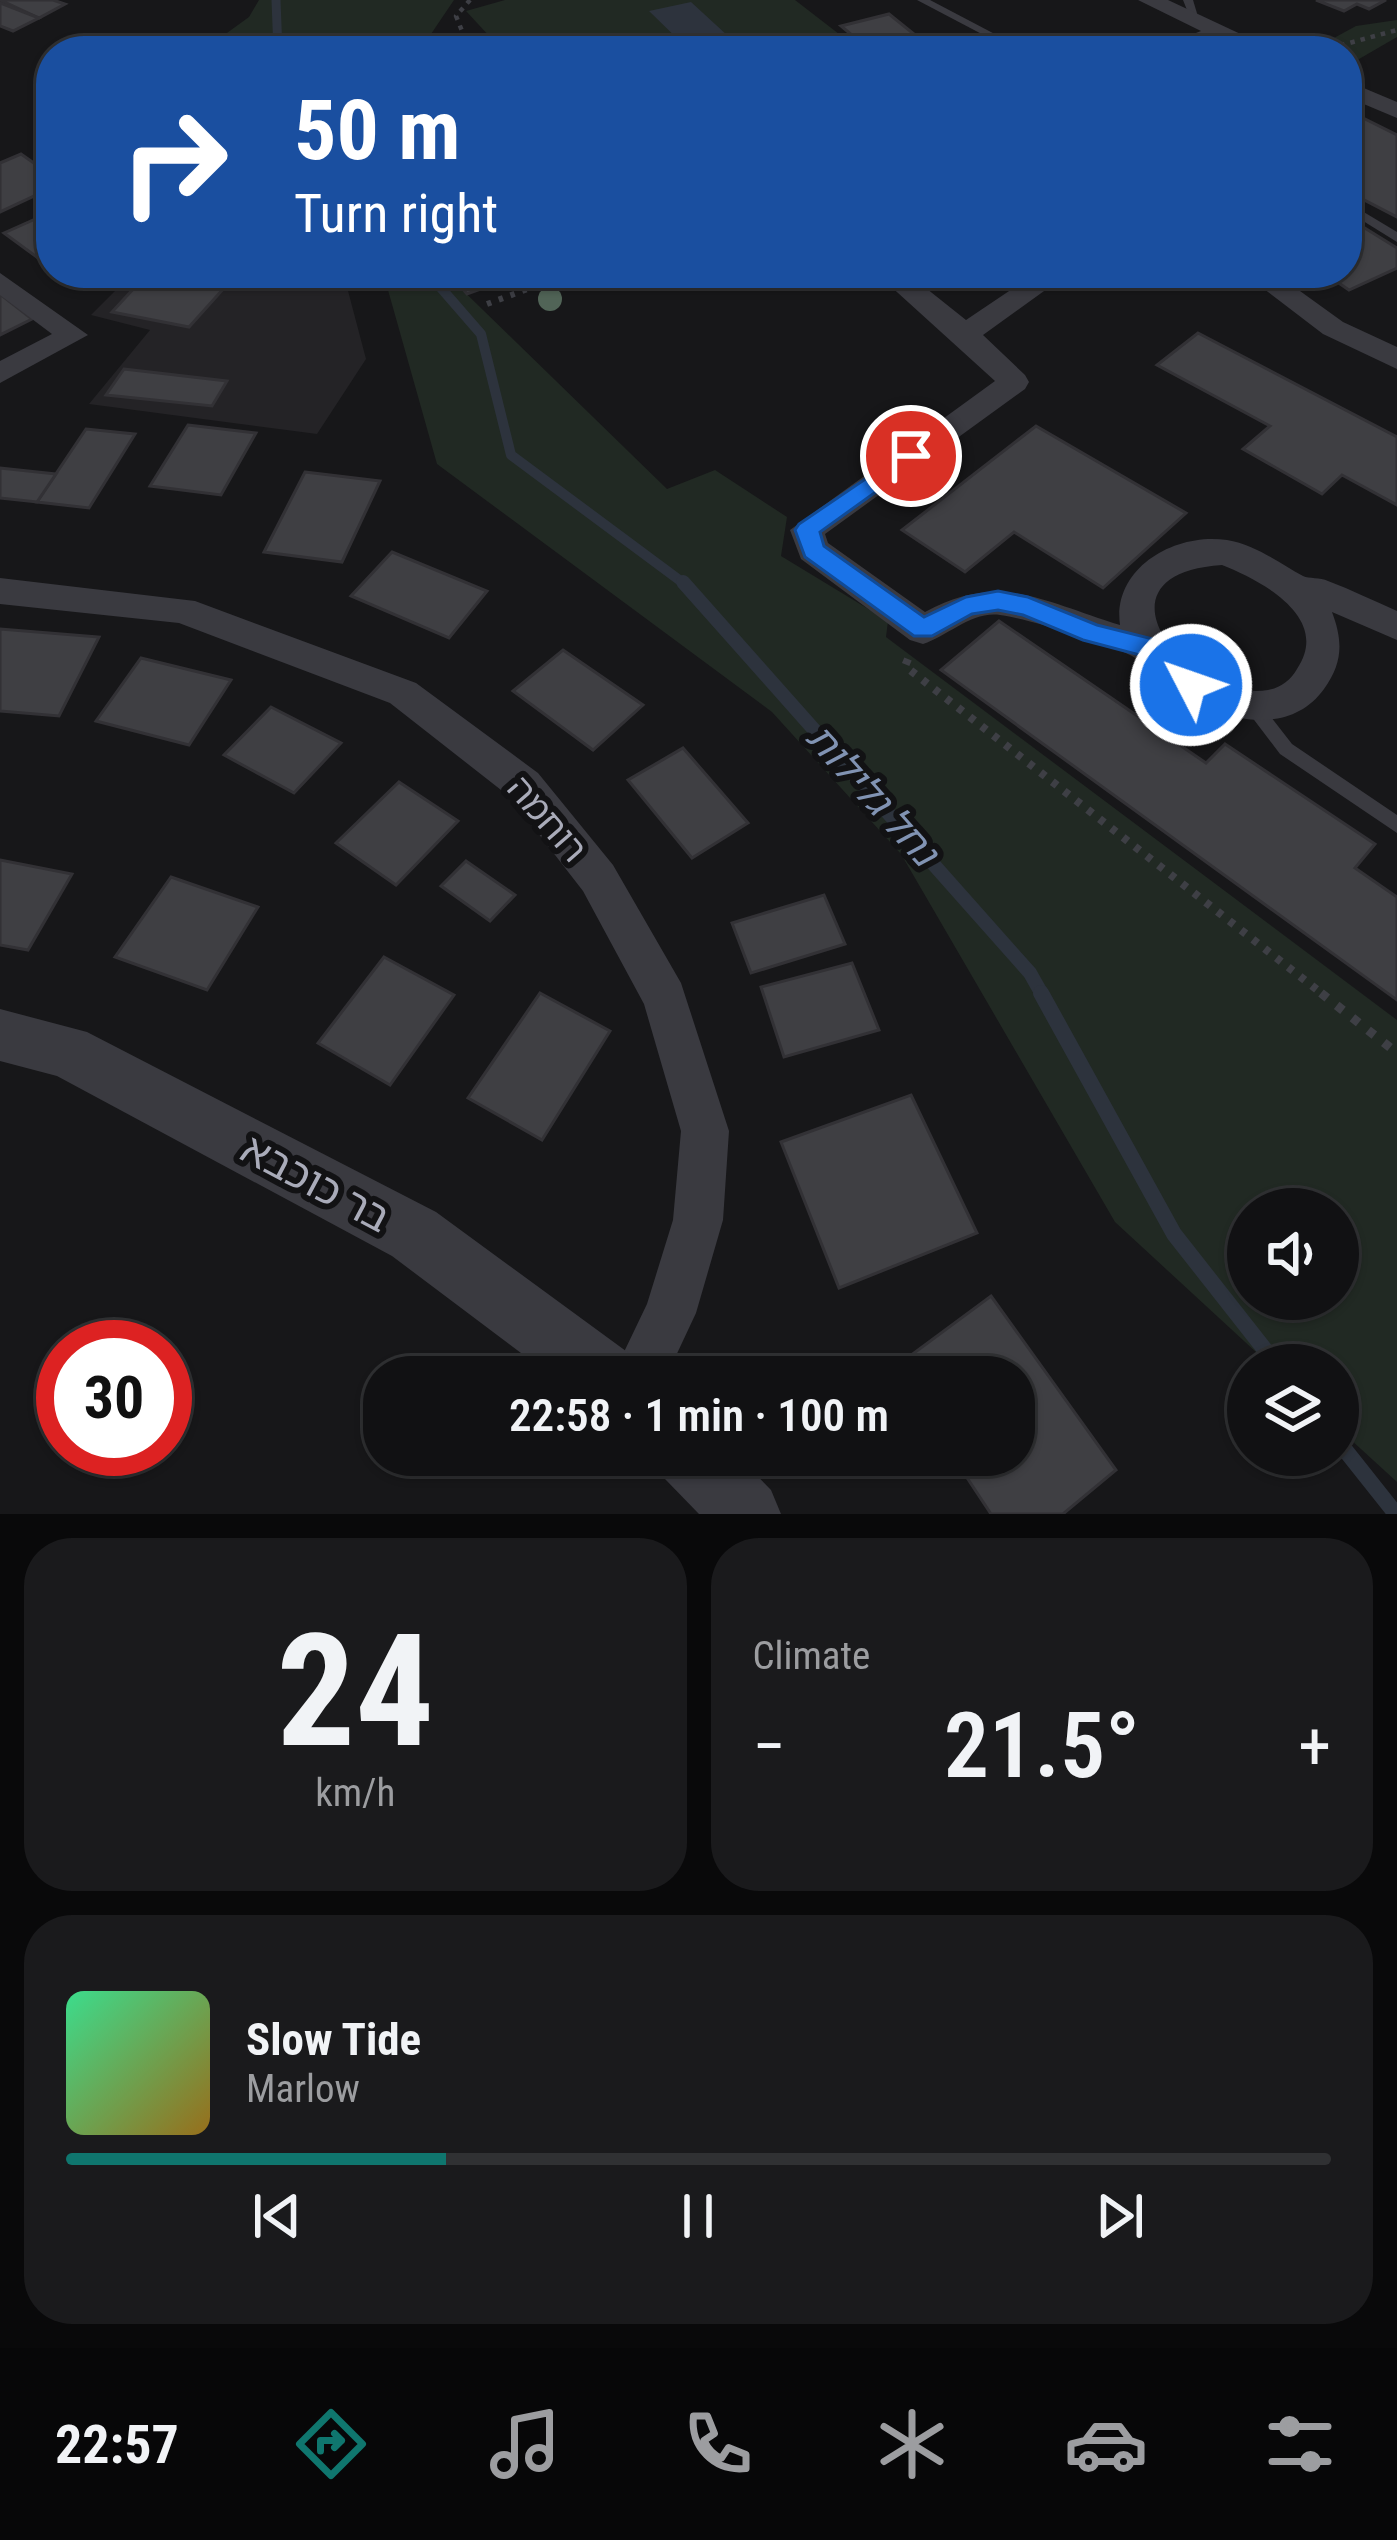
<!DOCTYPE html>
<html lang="en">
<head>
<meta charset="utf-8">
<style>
  body { margin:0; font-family:"Roboto Condensed","Noto Sans Hebrew",sans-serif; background:#1a1a1c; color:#f1f3f6; height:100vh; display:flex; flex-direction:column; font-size:45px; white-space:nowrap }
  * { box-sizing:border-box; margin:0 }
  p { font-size:39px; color:#9c9da0 }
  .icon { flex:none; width:66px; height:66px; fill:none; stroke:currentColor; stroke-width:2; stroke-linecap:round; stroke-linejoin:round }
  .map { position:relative; height:1514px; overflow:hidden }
  .panel { display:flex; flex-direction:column; gap:24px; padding:24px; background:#09090a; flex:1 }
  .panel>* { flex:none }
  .top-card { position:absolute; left:36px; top:36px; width:1326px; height:252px; border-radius:48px; box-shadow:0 3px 9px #0004,0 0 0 3px #303133; background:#1a4fa0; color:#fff; overflow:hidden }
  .fabs { position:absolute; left:1227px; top:1188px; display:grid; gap:24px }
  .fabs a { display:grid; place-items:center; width:132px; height:132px; border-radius:50%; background:#111113; box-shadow:0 3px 9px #0004,0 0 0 3px #303133; font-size:60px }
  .speed { position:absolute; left:36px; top:1320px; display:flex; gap:24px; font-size:60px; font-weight:700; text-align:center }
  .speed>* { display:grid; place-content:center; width:156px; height:156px; border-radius:50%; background:#111113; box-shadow:0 3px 9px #0004,0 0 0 3px #303133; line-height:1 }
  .speed .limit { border:18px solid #d22; background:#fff; color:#111 }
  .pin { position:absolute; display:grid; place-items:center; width:102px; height:102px; color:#fff; margin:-51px; border:6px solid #fff; border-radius:50%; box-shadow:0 3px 12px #0007 }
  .me { position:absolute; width:132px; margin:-66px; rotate:311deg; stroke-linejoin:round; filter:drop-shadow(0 0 9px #0008) }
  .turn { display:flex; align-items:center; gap:42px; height:252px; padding:0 60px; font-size:54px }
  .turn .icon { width:156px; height:156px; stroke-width:2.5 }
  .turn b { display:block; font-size:84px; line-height:102px }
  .big { font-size:90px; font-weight:600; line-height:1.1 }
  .panel .card { flex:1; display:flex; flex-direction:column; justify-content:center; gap:18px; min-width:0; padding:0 42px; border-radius:48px; background:#1a1a1c }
  .panel .dial { align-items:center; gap:0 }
  .dial b { font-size:156px; line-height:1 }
  .song { display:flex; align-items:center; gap:36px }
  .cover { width:144px; height:144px; border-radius:18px; background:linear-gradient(135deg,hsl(150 70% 55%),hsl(40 70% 35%)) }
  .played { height:12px; border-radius:6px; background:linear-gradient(90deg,#0f766e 30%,#303133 30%) }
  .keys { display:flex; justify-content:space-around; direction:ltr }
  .heat { display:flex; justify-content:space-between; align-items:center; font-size:66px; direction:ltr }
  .panel .tiles { flex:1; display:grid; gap:24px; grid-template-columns:1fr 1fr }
  .card:last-child { grid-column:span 2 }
  .trip { position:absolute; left:363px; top:1356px; width:672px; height:120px; border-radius:48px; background:#111113; box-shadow:0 3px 9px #0004,0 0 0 3px #303133; font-weight:600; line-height:120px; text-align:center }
  .tab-bar { display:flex; height:192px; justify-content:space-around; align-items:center; background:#070708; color:#9c9da0 }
  .tab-bar .icon { width:84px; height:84px }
  .tab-bar .active { color:#0f766e }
  .tab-bar b { font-size:54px; color:#f1f3f6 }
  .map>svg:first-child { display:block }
</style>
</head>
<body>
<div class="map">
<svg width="1397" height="1514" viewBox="0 0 1397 1514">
  <rect width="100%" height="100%" fill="#171719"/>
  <path fill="#242326" d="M 133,273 L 282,273 L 347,287 L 366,359 L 317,434 L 89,404 L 150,330 L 91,315 Z"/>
  <g fill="#212923" fill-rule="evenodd">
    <path d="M 259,0 L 454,0 L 429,37 L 431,51 L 202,51 L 249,17 Z"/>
    <path d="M 505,0 L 795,0 L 861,51 L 503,51 L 466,11 Z"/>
    <path d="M 1397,20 L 1397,37 L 1347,66 L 1347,51 L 1310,51 L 1356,26 Z"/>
    <path d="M 374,273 L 445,273 L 667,489 L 715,470 L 787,517 L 781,556 L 888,621 L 886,637 L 1397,1020 L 1397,1482 L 1338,1428 L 1338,1365 L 1270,1365 L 1115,1222 L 901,854 L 772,712 L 437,464 L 388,290 ZM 1248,1209 L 1338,1209 L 1338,1299 L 1248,1299 Z"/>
  </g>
  <path fill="#2d333d" d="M 691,2 L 728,36 L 767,33 L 789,47 L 758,51 L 762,49 L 754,42 L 690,51 L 649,11 Z"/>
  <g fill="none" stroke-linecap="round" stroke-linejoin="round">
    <path stroke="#2d333d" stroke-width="9" d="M 276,0 L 278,51"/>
    <path stroke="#2d333d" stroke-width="10" d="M 428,273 L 481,334 L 511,455 L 686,585"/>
    <path stroke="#2d333d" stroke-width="14" d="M 683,582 L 1030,973 L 1043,996"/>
    <g stroke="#2d333d" stroke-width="16">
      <path d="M 1041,993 L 1174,1234 L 1277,1365"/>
      <path d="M 1338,1441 L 1396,1514"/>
    </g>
  </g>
  <g fill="#3f3f43" stroke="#323135" stroke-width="3">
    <path d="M 0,0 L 53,0 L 65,4 L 39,18 Z"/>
    <path d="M 1316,0 L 1386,0 L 1369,9 L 1357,4 L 1344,11 Z"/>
    <path d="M 0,3 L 39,18 L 13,31 L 0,26 Z"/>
    <path d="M 889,14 L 935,51 L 871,51 L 841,26 Z"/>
    <path d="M 1347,110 L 1397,135 L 1397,217 L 1347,191 Z"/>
    <path d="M 21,154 L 51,175 L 51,188 L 0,212 L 0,163 Z"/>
    <path d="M 51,212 L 51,265 L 49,266 L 4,233 Z"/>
    <path d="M 1347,217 L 1397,248 L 1397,268 L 1349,290 L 1324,273 L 1347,273 Z"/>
    <path d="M 148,273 L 214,273 L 234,277 L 189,327 L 112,312 Z"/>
    <path d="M 449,273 L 525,273 L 467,294 Z"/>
    <path d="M 0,294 L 32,319 L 0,335 Z"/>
    <path d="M 1198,333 L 1397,437 L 1397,505 L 1342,475 L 1322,494 L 1243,449 L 1270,426 L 1157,365 Z"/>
    <path d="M 124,369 L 227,381 L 212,406 L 106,395 Z"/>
    <path d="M 188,425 L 256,433 L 221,495 L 150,486 Z"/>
    <path d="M 1036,426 L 1186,513 L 1103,588 L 1014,532 L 965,572 L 902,530 Z"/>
    <path d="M 86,429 L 135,434 L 89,508 L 37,502 Z"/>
    <path d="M 0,468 L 56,474 L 37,502 L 0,498 Z"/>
    <path d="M 305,472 L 380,481 L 342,562 L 264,552 Z"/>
    <path d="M 392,552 L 487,591 L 449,638 L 351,596 Z"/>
    <path d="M 999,621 L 1206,763 L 1225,744 L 1375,844 L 1355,868 L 1397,897 L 1397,1000 L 941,670 Z"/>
    <path d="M 0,629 L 99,637 L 59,716 L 0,711 Z"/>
    <path d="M 563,650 L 643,705 L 593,750 L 513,691 Z"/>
    <path d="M 141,658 L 231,680 L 189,745 L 96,721 Z"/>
    <path d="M 271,707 L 341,743 L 294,793 L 224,755 Z"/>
    <path d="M 683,748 L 748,823 L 692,858 L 628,780 Z"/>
    <path d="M 399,782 L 458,821 L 396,885 L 336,843 Z"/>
    <path d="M 0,860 L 72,874 L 28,950 L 0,945 Z"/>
    <path d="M 466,861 L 515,895 L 490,921 L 441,886 Z"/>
    <path d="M 171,877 L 258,907 L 207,990 L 115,957 Z"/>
    <path d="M 824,895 L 845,944 L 751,973 L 732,923 Z"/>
    <path d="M 384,957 L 454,995 L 390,1085 L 318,1043 Z"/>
    <path d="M 852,963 L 879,1030 L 784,1057 L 761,987 Z"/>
    <path d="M 540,993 L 610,1031 L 542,1140 L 468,1098 Z"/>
    <path d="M 911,1095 L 977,1233 L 839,1288 L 781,1142 Z"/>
    <path d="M 991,1296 L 1116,1470 L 1063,1514 L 991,1514 L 952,1455 L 1014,1455 L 1014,1377 L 902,1377 L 895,1367 Z"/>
  </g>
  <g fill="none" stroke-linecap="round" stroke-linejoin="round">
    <g stroke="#3e3f45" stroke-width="4.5" stroke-dasharray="4.5 6" stroke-linecap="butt">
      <path d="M 470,0 L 456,16 L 470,51"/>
      <path d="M 1320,51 L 1397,30"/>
    </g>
    <path stroke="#3e3f45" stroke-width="6" stroke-dasharray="4.5 8" stroke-linecap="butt" d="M 487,304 L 571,273"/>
    <path stroke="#3e3f45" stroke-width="8" stroke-dasharray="6 9" stroke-linecap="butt" d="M 908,659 L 905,666 L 1325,996"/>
    <path stroke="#3e3f45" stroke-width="9" stroke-dasharray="8 12" stroke-linecap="butt" d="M 1321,993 L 1397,1053"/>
    <g fill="#3a3a40" fill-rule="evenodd">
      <path d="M 917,0 L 930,0 L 1027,51 L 1014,51 Z"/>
      <path d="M 1183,0 L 1193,0 L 1199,20 L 1191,20 Z"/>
      <path d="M 1347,202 L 1397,232 L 1397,242 L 1347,211 Z"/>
      <path d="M 1251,697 L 1257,699 L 1292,744 L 1397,815 L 1397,833 L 1280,754 L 1242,704 Z"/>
    </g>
    <g fill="#3a3a40" fill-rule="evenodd">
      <path d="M 1138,0 L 1168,0 L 1277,51 L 1246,51 L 1220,40 L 1185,51 L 1150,51 L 1201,31 Z"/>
      <path d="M 1347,81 L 1397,102 L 1397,118 L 1347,97 Z"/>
      <path d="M 0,273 L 88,335 L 0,383 L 0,361 L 52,334 L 0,295 Z"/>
      <path d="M 876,273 L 907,273 L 966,320 L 1036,273 L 1069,273 L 983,335 L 1025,375 L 1029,382 L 1025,389 L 825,534 L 828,543 L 925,612 C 1000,571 1044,602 1120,625 C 1112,568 1175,532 1227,540 C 1256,545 1279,563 1303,576 C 1309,579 1320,577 1328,581 C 1352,590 1374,601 1397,611 L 1397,640 L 1332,612 C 1343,641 1343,663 1324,689 C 1286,742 1211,717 1166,687 C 1154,679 1145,663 1132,656 C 1110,644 1025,618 1000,615 C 972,611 948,636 923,644 L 910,640 L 801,559 L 790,530 L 995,381 ZM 1222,565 C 1260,580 1332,617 1297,669 C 1291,680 1280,688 1268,690 C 1188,703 1084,574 1222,565 Z"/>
      <path d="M 1243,273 L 1275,273 L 1343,322 L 1397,347 L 1397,369 L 1323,334 Z"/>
      <path d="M 0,578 L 195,601 L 416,683 L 538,773 L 613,865 L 681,983 L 729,1131 L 723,1220 L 696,1313 L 666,1377 L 612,1377 L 647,1304 L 673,1220 L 681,1131 L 644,1004 L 583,891 L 510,797 L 390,703 L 179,623 L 0,604 Z"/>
    </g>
    <g fill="#3a3a40" fill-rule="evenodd">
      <path d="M 0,1009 L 87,1032 L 436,1212 L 630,1354 L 640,1377 L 553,1377 L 392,1256 L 57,1076 L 0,1061 Z"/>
      <path d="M 655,1455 L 737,1455 L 771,1490 L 781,1514 L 699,1514 L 665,1479 Z"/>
    </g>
  </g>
  <circle fill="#516457" cx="550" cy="299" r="12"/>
  <path fill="#1a73e8" stroke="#114b97" stroke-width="3" d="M 911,448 L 922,456 L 919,461 L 820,532 L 824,546 L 924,617 L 966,597 L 998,591 L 1028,597 L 1097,625 L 1157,640 L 1200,678 L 1200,692 L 1182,692 L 1140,655 L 1083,640 L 1023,615 L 998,610 L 972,614 L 932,636 L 914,636 L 805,557 L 795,530 L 799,524 Z"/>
  <g text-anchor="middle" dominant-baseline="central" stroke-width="12" stroke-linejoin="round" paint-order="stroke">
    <g font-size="36" fill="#a9abb9" stroke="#121214">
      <text transform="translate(547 819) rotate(49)">רוחמה</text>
    </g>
    <g font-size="39" font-style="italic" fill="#8193b3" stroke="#121214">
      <text transform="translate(872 795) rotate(48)">נחל גלילות</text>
    </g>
    <g font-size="42" fill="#a9abb9" stroke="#121214">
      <text transform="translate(316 1183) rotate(28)">בר כוכבא</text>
    </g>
  </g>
</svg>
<div class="fabs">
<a><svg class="icon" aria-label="sound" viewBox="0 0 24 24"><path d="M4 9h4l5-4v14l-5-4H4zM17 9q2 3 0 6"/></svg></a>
<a><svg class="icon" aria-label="layers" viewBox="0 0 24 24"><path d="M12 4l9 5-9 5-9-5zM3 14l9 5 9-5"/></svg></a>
</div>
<div class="speed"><div class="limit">30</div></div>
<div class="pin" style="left:911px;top:456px;background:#d93025"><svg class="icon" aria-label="arrive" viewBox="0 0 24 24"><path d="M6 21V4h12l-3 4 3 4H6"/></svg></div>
<svg class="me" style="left:1191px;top:685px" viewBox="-20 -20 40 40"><circle r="17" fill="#1a73e8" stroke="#fff" stroke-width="3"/><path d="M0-11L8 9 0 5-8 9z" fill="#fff"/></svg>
<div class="trip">22:58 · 1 min · 100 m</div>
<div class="top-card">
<div class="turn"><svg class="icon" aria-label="right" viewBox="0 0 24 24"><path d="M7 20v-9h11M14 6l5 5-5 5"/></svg><div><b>50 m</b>Turn right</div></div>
</div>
</div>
<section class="panel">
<div class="tiles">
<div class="card dial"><b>24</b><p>km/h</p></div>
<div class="card"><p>Climate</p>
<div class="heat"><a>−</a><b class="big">21.5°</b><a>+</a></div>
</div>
<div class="card">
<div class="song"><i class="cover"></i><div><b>Slow Tide</b><p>Marlow</p></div></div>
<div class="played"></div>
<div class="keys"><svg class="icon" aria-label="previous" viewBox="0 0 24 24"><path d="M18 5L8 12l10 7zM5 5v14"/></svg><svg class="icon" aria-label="pause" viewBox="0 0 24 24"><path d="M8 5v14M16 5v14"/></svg><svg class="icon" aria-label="next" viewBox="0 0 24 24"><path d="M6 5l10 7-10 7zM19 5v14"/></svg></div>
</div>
</div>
</section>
<nav class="tab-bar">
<b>22:57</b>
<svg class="icon active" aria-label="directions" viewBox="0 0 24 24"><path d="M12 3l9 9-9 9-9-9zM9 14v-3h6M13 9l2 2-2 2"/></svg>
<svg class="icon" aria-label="music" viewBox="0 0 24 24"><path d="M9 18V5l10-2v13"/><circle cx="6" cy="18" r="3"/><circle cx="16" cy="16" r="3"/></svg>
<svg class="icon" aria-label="phone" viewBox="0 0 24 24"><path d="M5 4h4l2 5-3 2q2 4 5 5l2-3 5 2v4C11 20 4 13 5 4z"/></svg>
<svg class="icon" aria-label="climate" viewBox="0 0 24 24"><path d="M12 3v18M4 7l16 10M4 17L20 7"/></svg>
<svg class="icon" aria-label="car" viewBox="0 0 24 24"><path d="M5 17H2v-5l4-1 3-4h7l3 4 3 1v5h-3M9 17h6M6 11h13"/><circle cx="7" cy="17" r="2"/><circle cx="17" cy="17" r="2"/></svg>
<svg class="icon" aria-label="filters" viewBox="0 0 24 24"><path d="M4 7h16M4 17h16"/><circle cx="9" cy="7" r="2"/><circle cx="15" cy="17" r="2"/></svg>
</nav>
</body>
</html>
